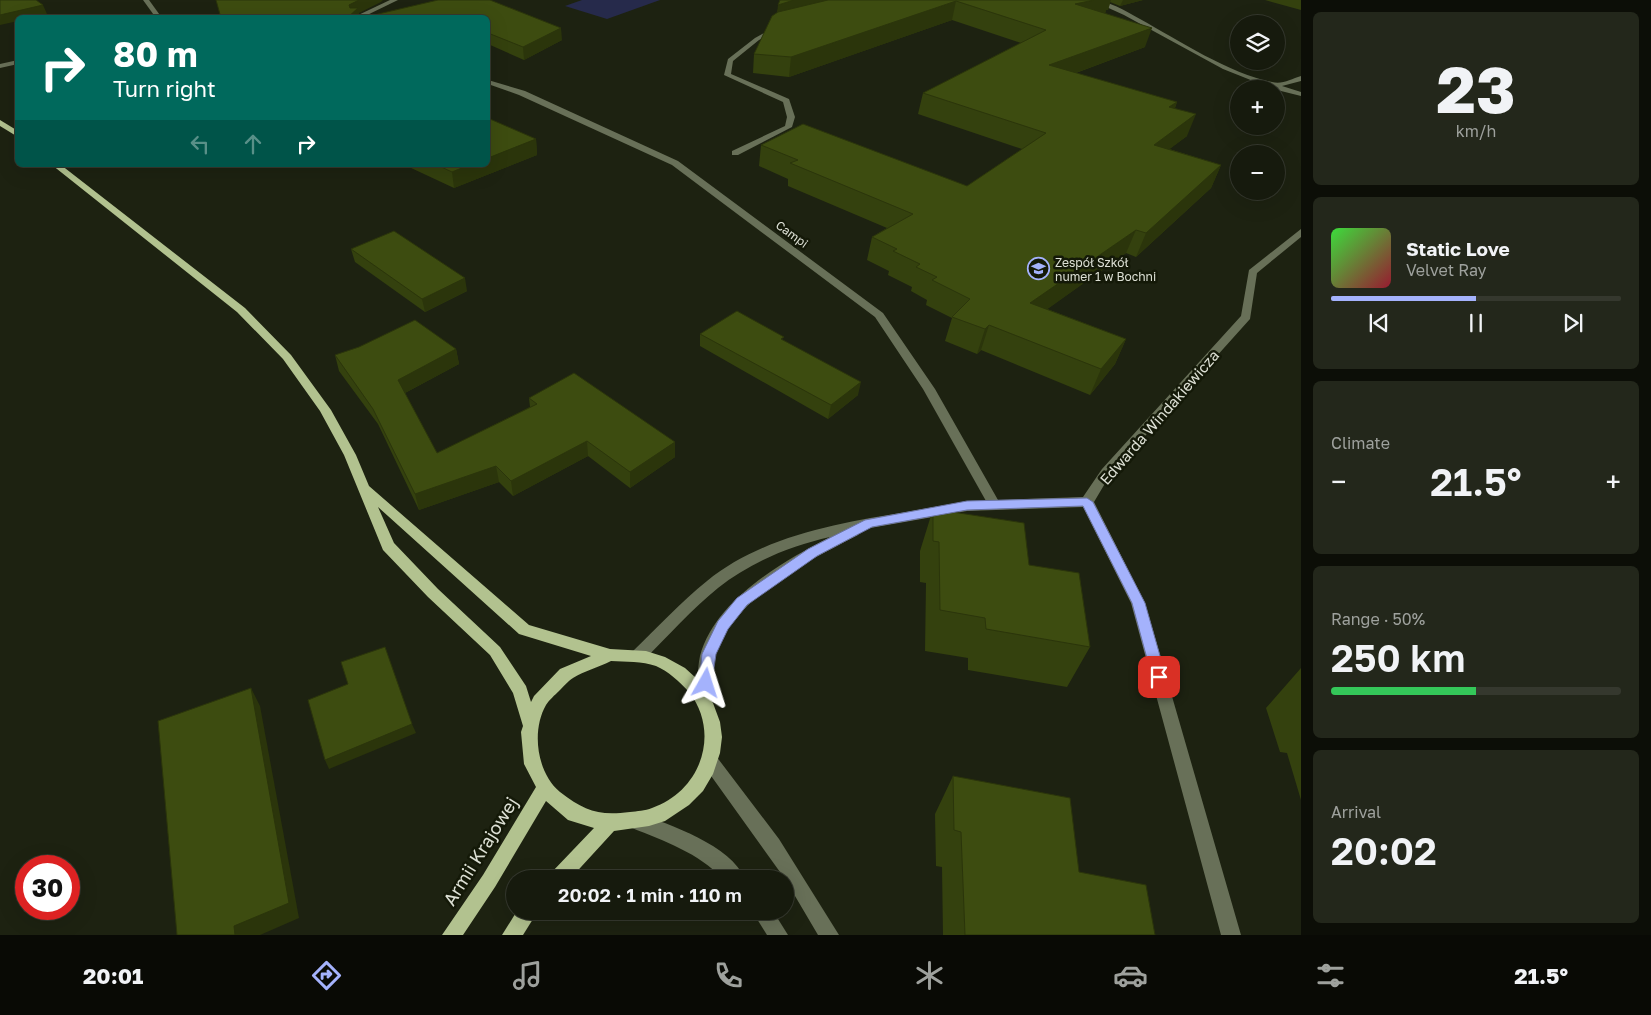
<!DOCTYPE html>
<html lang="en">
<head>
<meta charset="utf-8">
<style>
  body { margin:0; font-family:"Golos Text",sans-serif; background:#23271b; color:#f1f3f6; height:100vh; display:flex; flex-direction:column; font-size:19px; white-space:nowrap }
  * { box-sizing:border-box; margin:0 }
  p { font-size:16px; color:#9ea19d }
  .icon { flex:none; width:28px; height:28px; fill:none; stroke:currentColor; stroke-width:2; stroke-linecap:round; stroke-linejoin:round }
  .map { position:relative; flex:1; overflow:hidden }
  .details { display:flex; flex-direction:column; gap:12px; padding:12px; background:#0c0e07; width:350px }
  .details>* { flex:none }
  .top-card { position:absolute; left:15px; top:15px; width:475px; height:152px; border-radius:8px; box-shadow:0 5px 20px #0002,0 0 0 1px #35382e; background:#00695c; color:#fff; overflow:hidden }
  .tools { position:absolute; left:1230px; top:15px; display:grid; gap:10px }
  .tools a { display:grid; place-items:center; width:55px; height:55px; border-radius:50%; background:#161a0d; box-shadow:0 5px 20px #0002,0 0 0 1px #35382e; font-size:25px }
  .speed { position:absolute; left:15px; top:855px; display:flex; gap:10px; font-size:25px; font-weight:700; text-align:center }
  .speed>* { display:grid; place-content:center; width:65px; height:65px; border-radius:50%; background:#161a0d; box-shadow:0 5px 20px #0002,0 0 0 1px #35382e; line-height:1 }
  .speed .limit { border:8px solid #d22; background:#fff; color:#111 }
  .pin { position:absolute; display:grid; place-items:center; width:42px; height:42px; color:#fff; margin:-21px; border-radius:10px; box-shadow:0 2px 8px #0006 }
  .me { position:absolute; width:55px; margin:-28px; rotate:6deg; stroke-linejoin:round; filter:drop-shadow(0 0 4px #0008) }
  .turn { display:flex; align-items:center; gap:18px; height:105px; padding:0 15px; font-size:22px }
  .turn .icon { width:65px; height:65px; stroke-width:2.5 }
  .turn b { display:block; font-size:35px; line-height:42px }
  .lanes { display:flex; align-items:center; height:48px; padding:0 15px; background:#0003; justify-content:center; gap:25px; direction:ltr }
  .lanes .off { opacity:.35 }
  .big { font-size:38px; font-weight:600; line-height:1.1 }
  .details .tile { flex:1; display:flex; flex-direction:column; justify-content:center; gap:8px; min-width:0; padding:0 18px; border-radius:8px; background:#23271b }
  .details .dial { align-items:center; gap:0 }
  .dial b { font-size:65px; line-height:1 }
  .song { display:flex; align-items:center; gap:15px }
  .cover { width:60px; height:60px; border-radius:8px; background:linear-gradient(135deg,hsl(120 70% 55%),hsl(350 70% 35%)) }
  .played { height:5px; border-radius:2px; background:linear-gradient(90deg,#a4b2fc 50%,#35382e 50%) }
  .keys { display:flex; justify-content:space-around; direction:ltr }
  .heat { display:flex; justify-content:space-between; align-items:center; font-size:28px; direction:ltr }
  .charge { height:8px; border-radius:4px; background:linear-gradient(90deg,#34c759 50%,#35382e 0) }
  .trip { position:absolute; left:506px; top:870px; width:288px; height:50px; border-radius:25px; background:#161a0d; box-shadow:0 5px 20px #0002,0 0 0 1px #35382e; font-weight:600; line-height:50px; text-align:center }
  .tab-bar { display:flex; height:80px; justify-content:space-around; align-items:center; background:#090a05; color:#9ea19d }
  .tab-bar .icon { width:35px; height:35px }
  .tab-bar .on { color:#a4b2fc }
  .tab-bar b { font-size:22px; color:#f1f3f6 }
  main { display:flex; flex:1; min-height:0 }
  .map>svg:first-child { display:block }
</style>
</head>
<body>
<main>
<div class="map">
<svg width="1301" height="935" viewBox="0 0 1301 935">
  <rect width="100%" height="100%" fill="#1d2211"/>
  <path fill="#262a4b" d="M 582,0 L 660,0 L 607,19 L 565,6 Z"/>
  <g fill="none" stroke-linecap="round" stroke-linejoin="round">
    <g fill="#687058" fill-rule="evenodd">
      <path d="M 143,0 L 149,0 L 162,18 L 156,18 Z"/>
      <path d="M 390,0 L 398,0 L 361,18 L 352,18 Z"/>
      <path d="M 1091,0 C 1108,0 1126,11 1140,19 C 1178,40 1230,74 1272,82 C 1282,85 1291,79 1301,76 L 1301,81 L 1282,86 L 1301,92 L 1301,96 L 1273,89 L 1223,69 L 1124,15 Z"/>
      <path d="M 778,25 L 780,28 L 759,40 L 733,61 L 731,74 L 789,99 L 795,117 L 792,127 L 738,155 L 732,155 L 732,151 L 785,126 L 787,117 L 783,102 L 724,75 L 728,59 L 755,38 Z"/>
      <path d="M 18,60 L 18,64 L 0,68 L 0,64 Z"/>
      <path d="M 488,80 L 525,91 L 678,161 L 883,313 L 935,389 L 998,500 L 1083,497 L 1102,469 L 1241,316 L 1249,270 L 1301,229 L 1301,237 L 1257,273 L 1250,319 L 1110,475 L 1094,502 L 1145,603 L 1241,935 L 1221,935 L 1131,603 L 1083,507 L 967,511 L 859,530 L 858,535 C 806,562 739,594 716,652 C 711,666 713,683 712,698 L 710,703 L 704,705 L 698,703 L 696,698 C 698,684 697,670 700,656 C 715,600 782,562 830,537 C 790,546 751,562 718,588 C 693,608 667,637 643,661 L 638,662 L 633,661 L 630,656 L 633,651 C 657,628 681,602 707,581 C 762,536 839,523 906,512 C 933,507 959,502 986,501 L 923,389 L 875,317 L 672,165 L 519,95 L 488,84 Z"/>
      <path d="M 710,753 L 716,756 L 779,839 L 839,935 L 818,935 L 785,879 L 704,766 L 702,761 L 704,756 Z"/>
      <path d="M 638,813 C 670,825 731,845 745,879 L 723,879 C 699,853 664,841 632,828 L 629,822 L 632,816 Z"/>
      <path d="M 752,911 L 773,911 L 788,935 L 767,935 Z"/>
    </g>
    <g fill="#b2c28f" fill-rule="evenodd">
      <path d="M 0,120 L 18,131 L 18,137 L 0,126 Z"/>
      <path d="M 52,165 L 61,165 L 245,308 L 291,355 L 331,410 L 356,455 L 369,486 L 529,625 L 610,649 L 646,651 L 665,657 L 685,668 L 696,678 L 713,703 L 720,722 L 722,737 L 720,753 L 713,774 L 703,791 L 689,805 L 665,821 L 649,826 L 614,831 L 570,879 L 548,879 L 551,873 L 594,828 L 568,820 L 546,801 L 495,887 L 463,935 L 442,935 L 483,875 L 536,787 L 524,764 L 521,732 L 523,726 L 513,693 L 490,655 L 428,597 L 383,550 L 344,455 L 320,411 L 283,359 L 237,312 ZM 378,507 L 519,634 L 591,656 L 560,669 L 534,696 L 531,702 L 526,686 L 500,647 L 438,589 L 394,543 ZM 611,661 C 626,662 642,661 656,666 C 668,671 680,682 689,692 C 721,733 701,791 652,808 C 645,811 637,811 630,812 C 598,816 585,811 560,792 C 537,773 531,731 546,705 C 549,700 555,695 559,691 C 563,687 568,681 573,678 C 584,671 599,667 611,661 Z"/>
      <path d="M 517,911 L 538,911 L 523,935 L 502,935 Z"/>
    </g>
  </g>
  <g fill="#34410e">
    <path d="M 438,0 L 562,40 L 524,60 L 488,44 L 488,18 Z"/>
    <path d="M 780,0 L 1143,0 L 1120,6 L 1110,2 L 1108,10 L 1106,10 L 1105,13 L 1145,47 L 1076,73 L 1177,102 L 1175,108 L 1187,136 L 1169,149 L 1221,165 L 1211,188 L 1136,257 L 1126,253 L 1047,309 L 1126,339 L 1115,364 L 1090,395 L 981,350 L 977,354 L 945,341 L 952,318 L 926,305 L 927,300 L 911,291 L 912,287 L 888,275 L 889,271 L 867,260 L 872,237 L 887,228 L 788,186 L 788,179 L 759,166 L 761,145 L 967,186 L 1022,149 L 918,114 L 923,93 L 1021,43 L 952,20 L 789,77 L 753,73 L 754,54 L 777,13 Z"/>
    <path d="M 1265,0 L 1301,0 L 1301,10 Z"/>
    <path d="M 536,139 L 537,155 L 454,188 L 409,167 L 408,165 L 488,165 Z"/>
    <path d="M 351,249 L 467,291 L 425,312 L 355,262 Z"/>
    <path d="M 700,334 L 858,395 L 828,419 L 700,346 Z"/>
    <path d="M 456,349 L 459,364 L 405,393 L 437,453 L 530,407 L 529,398 L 675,457 L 630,488 L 588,456 L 513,496 L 499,482 L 419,510 L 378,424 L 339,371 L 335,355 Z"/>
    <path d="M 933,509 L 1029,565 L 1090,647 L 1067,687 L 968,670 L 968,658 L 925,651 L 926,583 L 920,582 L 920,551 Z"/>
    <path d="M 1301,668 L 1301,800 L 1287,753 L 1280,752 L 1266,708 Z"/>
    <path d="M 953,776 L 1155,935 L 943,935 L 942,867 L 936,866 L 935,814 Z"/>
  </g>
  <g fill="#2b350b">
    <path d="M 359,0 L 383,0 L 381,2 L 359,13 L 360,18 L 347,18 L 349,5 Z"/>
    <path d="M 794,0 L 875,0 L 776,23 L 778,5 Z"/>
    <path d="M 1094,0 L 1111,0 L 1108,10 L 1106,10 L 1105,15 L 1075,4 Z"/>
    <path d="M 1123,0 L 1143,0 L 1120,6 Z"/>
    <path d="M 956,1 L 952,20 L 789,77 L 791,57 Z"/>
    <path d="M 43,5 L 47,14 L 33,18 L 18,18 L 18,21 L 0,25 L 0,15 Z"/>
    <path d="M 561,28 L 562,40 L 524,60 L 523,47 Z"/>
    <path d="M 1152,28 L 1145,47 L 1043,85 L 1049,65 Z"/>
    <path d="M 1177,102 L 1169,123 L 1169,107 Z"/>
    <path d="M 1196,114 L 1187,136 L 1146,167 L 1154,145 Z"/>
    <path d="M 536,139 L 537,155 L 454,188 L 452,172 L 469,165 L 488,165 L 488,158 Z"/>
    <path d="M 1221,165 L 1211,188 L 1136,257 L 1146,233 Z"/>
    <path d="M 1136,230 L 1126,253 L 1021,328 L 1030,303 Z"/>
    <path d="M 465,278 L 467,291 L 425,312 L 422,299 Z"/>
    <path d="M 989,325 L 981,350 L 977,354 L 985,329 Z"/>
    <path d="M 1126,339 L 1115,364 L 1090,395 L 1101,369 Z"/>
    <path d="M 456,349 L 459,364 L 401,395 L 398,380 Z"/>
    <path d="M 861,382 L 858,395 L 828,419 L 831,405 Z"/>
    <path d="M 587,441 L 588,456 L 513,496 L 511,481 Z"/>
    <path d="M 675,442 L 675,457 L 630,488 L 630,472 Z"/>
    <path d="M 496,466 L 499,482 L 419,510 L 415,494 Z"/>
    <path d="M 251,688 L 260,706 L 299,918 L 260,935 L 235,935 L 234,926 Z"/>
    <path d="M 412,724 L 416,733 L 329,769 L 325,760 Z"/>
  </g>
  <g fill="#3d4c10" stroke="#2b350b">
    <path d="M 0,0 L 36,0 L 43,5 L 0,15 Z"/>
    <path d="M 216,0 L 359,0 L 349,5 L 350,8 L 358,8 L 347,18 L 221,18 Z"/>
    <path d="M 438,0 L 490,0 L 561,28 L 523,47 L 488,33 L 488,18 L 361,18 Z"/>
    <path d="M 780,0 L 794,0 L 778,5 Z"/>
    <path d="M 828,0 L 1094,0 L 1075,4 L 1152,28 L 1049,65 L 1177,102 L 1169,107 L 1196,114 L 1154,145 L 1221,165 L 1146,233 L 1136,230 L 1030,303 L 1126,339 L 1101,369 L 989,325 L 985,329 L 952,317 L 970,299 L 932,280 L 937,277 L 916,267 L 920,264 L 893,251 L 897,249 L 872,237 L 913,214 L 790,163 L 798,160 L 761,145 L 803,124 L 967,186 L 1046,133 L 923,93 L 1046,30 L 956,1 L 791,57 L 754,54 L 772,16 L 778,12 Z"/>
    <path d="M 490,119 L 536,139 L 488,158 L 488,120 Z"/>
    <path d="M 437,165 L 469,165 L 452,172 Z"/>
    <path d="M 394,231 L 465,278 L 422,299 L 351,249 Z"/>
    <path d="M 737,311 L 784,337 L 781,339 L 861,382 L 831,405 L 700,334 Z"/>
    <path d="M 415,320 L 456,349 L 398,380 L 437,453 L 537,404 L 529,398 L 574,373 L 675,442 L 630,472 L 587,441 L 511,481 L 496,466 L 415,494 L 373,409 L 335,355 L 359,347 Z"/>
    <path d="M 933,509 L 1024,523 L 1029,565 L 1079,573 L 1090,647 L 986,629 L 985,618 L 940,610 L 939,542 L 933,541 Z"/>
    <path d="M 385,647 L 412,724 L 325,760 L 308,700 L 348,684 L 341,662 Z"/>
    <path d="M 251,688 L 289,903 L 234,926 L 235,935 L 177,935 L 158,721 Z"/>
    <path d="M 953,776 L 1070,798 L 1079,872 L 1146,885 L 1155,935 L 965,935 L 961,832 L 954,830 Z"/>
  </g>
  <path fill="#a4b2fc" stroke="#6b74a4" d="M 1087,498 L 1093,502 L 1145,603 L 1166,677 L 1164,681 L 1159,683 L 1154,681 L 1152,677 L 1132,603 L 1083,506 L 967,510 L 872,527 L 817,556 L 747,605 L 728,629 L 716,654 L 711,688 L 706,689 L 701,688 L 699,683 L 702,654 L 718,621 L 737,598 L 808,549 L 865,520 L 967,501 Z"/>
  <defs>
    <symbol id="school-ring" viewBox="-11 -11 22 22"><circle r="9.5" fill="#141908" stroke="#a4b2fc" stroke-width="1.5"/><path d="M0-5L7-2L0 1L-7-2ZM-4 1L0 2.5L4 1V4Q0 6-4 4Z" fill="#a4b2fc"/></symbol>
  </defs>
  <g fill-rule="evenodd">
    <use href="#school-ring" x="1026" y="256" width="25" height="25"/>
  </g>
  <g text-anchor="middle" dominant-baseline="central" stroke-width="5" stroke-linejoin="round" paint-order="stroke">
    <g font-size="12" fill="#dde0d5" stroke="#141908">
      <text transform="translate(792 234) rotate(36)">Campi</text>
    </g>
    <g font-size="12" fill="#dde0d5" stroke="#141908" text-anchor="start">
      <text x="1055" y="262">Zespół Szkół<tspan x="1055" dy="14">numer 1 w Bochni</tspan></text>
    </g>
    <g font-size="15" fill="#dde0d5" stroke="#141908">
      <text transform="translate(1159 417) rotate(-49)">Edwarda Windakiewicza</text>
    </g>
    <g font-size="18" fill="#dde0d5" stroke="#141908">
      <text transform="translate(480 851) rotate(-58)">Armii Krajowej</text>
    </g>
  </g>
</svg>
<div class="tools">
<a><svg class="icon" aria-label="layers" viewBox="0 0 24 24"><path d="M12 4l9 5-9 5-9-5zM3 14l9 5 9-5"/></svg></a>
<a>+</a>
<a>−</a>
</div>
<div class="speed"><div class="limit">30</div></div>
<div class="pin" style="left:1159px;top:677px;background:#d93025"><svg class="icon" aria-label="arrive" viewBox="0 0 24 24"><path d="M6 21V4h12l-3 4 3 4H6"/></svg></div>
<svg class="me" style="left:706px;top:683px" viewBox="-20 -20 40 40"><path d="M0-17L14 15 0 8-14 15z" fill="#a4b2fc" stroke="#fff" stroke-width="4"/></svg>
<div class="trip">20:02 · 1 min · 110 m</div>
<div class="top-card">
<div class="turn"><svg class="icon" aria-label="right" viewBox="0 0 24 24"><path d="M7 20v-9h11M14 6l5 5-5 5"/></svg><div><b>80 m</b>Turn right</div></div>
<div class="lanes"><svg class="icon off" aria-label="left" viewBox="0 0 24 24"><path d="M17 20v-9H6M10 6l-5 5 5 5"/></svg><svg class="icon off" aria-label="ahead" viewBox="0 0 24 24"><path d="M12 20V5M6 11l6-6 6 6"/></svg><svg class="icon" aria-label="right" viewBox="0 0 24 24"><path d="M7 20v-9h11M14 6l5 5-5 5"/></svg></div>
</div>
</div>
<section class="details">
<div class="tile dial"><b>23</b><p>km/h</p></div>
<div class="tile">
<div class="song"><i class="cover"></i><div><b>Static Love</b><p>Velvet Ray</p></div></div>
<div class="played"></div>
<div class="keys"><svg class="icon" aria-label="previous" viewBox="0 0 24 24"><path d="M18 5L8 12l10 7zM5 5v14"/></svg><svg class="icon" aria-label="pause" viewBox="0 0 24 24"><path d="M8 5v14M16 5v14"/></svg><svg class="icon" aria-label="next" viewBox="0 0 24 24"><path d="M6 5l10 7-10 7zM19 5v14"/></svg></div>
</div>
<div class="tile"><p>Climate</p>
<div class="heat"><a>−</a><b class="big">21.5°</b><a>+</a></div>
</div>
<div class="tile"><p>Range · 50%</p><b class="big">250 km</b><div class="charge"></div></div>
<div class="tile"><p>Arrival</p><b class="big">20:02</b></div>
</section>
</main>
<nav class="tab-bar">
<b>20:01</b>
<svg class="icon on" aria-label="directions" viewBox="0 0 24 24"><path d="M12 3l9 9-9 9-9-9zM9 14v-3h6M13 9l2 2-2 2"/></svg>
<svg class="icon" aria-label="music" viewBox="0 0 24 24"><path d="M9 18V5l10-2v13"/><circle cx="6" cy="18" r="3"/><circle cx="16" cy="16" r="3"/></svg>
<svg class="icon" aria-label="phone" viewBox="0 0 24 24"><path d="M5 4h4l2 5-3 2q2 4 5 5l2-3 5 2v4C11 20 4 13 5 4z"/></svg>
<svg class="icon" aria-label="climate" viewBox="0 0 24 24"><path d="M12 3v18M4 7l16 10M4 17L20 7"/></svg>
<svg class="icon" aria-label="car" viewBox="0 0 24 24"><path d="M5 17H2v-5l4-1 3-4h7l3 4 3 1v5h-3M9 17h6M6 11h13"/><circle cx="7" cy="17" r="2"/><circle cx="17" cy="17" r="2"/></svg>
<svg class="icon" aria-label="filters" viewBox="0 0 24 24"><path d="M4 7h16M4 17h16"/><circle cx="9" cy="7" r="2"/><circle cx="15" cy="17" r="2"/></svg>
<b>21.5°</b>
</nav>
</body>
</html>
